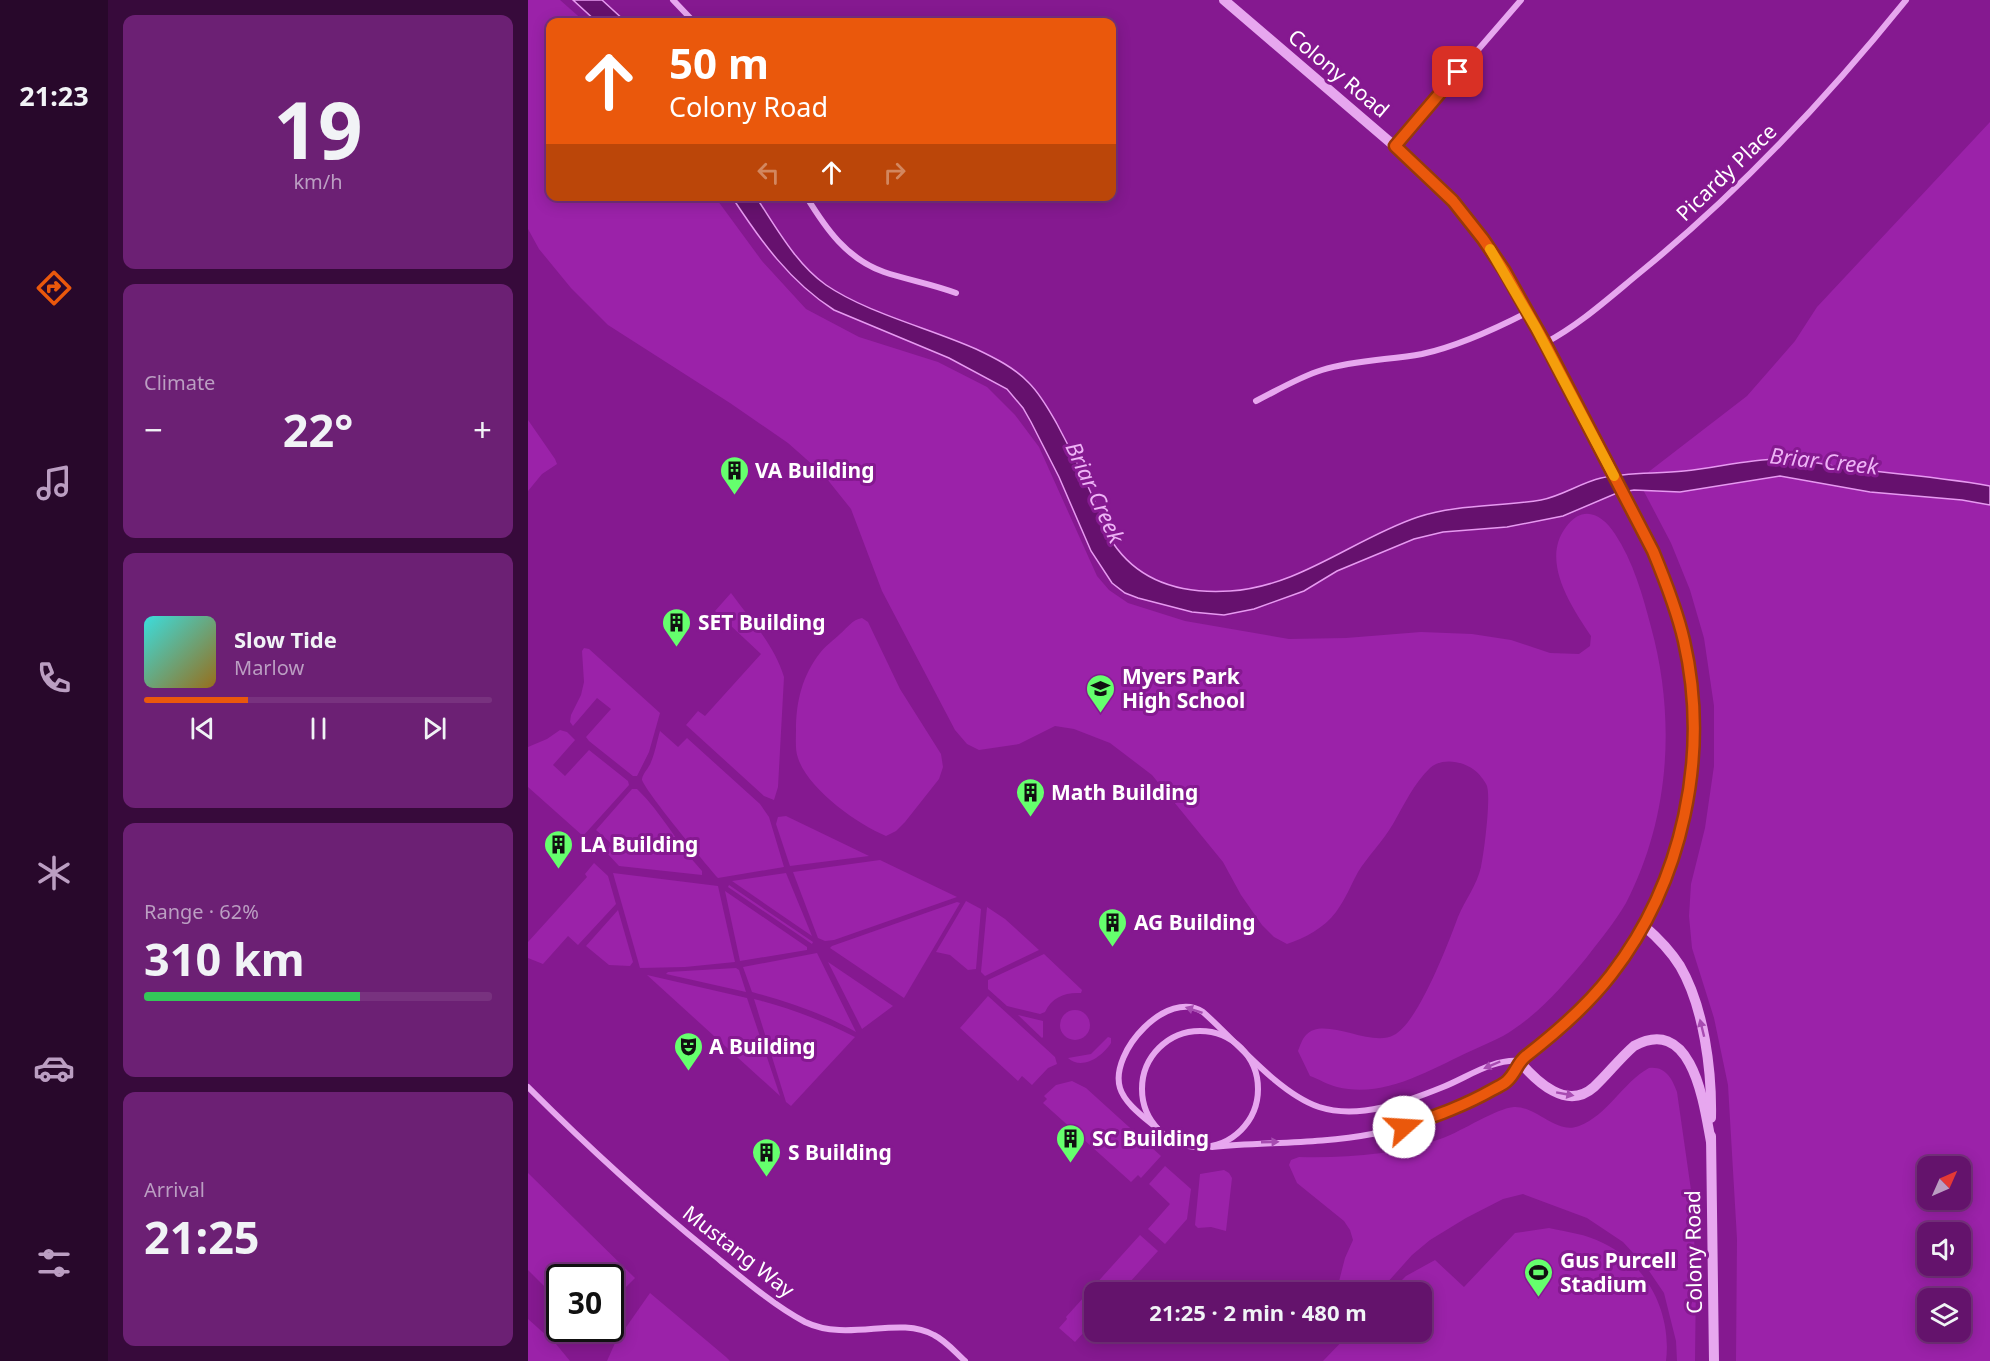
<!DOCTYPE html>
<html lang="en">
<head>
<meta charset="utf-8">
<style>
  body { margin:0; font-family:"Noto Sans",sans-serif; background:#6c2074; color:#f1f3f6; height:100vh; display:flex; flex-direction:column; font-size:22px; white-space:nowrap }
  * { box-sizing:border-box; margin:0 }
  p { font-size:20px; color:#bb9ec2 }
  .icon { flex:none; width:33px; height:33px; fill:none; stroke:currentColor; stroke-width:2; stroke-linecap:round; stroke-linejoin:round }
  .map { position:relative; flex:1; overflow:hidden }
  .details { display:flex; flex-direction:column; gap:15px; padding:15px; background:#370a3b; width:420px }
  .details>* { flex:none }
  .hud { position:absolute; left:18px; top:18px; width:570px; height:183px; border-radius:12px; box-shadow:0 3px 15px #0003,0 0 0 2px #78327f; background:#ea580c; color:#fff; overflow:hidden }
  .needle { width:39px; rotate:45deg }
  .fabs { position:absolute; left:1389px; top:1156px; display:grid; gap:12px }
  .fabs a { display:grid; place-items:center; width:54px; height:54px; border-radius:12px; background:#64136c; box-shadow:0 3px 15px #0003,0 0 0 2px #78327f; font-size:30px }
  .speed { position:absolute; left:18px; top:1264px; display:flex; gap:12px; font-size:30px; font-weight:700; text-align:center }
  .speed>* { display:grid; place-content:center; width:78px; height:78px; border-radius:50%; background:#64136c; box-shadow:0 3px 15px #0003,0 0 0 2px #78327f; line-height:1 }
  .speed .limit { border:3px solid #111; border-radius:9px; background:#fff; color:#111 }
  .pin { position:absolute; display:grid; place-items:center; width:51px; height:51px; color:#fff; margin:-26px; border-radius:12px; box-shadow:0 3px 9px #0006 }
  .me { position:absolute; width:66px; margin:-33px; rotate:71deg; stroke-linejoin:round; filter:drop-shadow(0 0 4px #0008) }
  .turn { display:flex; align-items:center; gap:21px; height:126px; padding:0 24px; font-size:27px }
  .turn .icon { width:78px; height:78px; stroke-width:2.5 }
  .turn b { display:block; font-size:42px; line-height:51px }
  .lanes { display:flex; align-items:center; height:57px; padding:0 24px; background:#0003; justify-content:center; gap:30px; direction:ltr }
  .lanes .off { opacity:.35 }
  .big { font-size:45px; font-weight:700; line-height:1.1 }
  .details .card { flex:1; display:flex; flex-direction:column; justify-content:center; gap:9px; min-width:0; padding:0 21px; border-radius:12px; background:#6c2074 }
  .details .dial { align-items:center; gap:0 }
  .dial b { font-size:78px; line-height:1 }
  .song { display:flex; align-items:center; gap:18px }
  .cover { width:72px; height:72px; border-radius:9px; background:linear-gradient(135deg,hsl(180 70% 55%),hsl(40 70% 35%)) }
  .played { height:6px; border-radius:3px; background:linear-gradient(90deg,#ea580c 30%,#78327f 30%) }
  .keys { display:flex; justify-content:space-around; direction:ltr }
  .heat { display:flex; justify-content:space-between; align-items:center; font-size:33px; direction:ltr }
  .charge { height:9px; border-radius:4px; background:linear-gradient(90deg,#34c759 62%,#78327f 0) }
  .trip { position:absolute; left:556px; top:1282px; width:348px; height:60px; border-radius:12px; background:#64136c; box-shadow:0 3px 15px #0003,0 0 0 2px #78327f; font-weight:700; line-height:60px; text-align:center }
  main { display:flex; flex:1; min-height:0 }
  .dock { display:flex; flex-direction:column; width:108px; justify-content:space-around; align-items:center; background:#28082b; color:#bb9ec2 }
  .dock .icon { width:42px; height:42px }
  .dock .active { color:#ea580c }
  .dock b { font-size:27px; color:#f1f3f6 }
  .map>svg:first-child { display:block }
</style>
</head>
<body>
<main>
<nav class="dock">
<b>21:23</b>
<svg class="icon active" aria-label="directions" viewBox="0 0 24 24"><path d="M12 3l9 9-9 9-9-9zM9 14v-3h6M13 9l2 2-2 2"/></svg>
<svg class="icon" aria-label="music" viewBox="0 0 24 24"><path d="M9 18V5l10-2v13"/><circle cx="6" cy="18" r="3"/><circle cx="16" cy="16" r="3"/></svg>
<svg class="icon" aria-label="phone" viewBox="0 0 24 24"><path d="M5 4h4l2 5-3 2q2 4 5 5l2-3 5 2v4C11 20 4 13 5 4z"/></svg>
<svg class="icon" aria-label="climate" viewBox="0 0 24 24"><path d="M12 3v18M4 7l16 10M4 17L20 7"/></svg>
<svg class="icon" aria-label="car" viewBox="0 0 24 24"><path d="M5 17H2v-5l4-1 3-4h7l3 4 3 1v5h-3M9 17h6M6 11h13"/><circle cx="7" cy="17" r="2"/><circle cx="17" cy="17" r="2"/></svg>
<svg class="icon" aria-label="filters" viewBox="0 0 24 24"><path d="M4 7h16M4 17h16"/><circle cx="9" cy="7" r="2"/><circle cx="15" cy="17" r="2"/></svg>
</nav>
<section class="details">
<div class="card dial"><b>19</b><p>km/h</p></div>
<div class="card"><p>Climate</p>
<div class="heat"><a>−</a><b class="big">22°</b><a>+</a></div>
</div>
<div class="card">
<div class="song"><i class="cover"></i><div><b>Slow Tide</b><p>Marlow</p></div></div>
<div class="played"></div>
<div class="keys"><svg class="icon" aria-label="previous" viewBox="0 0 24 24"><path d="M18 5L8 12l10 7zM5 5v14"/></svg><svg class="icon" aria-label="pause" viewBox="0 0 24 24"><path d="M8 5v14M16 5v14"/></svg><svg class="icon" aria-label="next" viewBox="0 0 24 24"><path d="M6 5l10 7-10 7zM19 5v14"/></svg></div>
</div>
<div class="card"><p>Range · 62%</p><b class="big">310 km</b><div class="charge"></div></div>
<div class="card"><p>Arrival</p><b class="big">21:25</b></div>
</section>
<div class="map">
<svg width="1462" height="1361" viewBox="0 0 1462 1361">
  <rect width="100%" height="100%" fill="#851990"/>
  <g fill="#9b22a9" fill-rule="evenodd">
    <path d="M 0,0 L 32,0 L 57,22 L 22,22 L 22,196 L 187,197 L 234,261 L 278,309 L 331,337 L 410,362 L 459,387 L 487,415 L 511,447 L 569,576 L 581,590 L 600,603 L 657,621 L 761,639 L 818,638 L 893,632 L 944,634 L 983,640 L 1022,653 L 1051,654 L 1062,646 L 1063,636 C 1044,607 1012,561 1038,527 C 1055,504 1074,514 1087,534 C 1105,561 1115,596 1123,627 C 1148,718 1142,818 1098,903 C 1087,922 1072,940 1059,957 C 1035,986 1008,1017 975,1036 C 966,1041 955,1045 945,1050 C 903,1069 857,1099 809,1087 C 800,1085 791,1079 782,1076 L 770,1051 C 772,1046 774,1039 778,1035 C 796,1015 842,1048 866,1035 C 890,1023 920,944 930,917 C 937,900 949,885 953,867 C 956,853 963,799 959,786 C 959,785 955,779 954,778 C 944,763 917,755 902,768 C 886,783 876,805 865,824 C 855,841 840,856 830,872 C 823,885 817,900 808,912 C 796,928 777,938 759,944 L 746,937 L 734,925 L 713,895 L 695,862 L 624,775 L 582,743 L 546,729 L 527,726 L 491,744 L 451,750 L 439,744 L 427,730 L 354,591 L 323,509 L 295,474 L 260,443 L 202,403 L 80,325 L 43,288 L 11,249 L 0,229 Z"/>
    <path d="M 1462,122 L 1462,1361 L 1208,1361 L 1209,1239 L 1200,1085 L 1186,1018 L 1164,948 L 1161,916 L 1163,884 L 1177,828 L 1186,766 L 1186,706 L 1176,638 L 1162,590 L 1143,543 L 1110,480 L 1219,396 L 1267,341 L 1289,307 ZM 1400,1167 L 1432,1167 L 1432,1200 L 1400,1200 ZM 1400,1233 L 1432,1233 L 1432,1266 L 1400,1266 ZM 1400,1299 L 1432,1299 L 1432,1332 L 1400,1332 Z"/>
    <path d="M 0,420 L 27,459 L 29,464 L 14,474 L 0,491 Z"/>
    <path d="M 203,593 C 222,619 247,646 256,677 L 250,787 L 246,800 L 236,796 L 158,725 L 170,711 L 177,716 L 233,654 L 187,611 Z"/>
    <path d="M 334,618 L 340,622 L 372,689 L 413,754 L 415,767 L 411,779 L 377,822 L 368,831 L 358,836 C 329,824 280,789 270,758 C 267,750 268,739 268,730 C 268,702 274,676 292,653 C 297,646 306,640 312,634 C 320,627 324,620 334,618 Z"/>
    <path d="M 56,648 L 61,649 L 132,713 L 121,752 L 109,776 L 105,776 L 61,741 L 58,737 L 83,709 L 69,698 L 45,726 L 42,722 L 43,715 L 53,695 L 56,682 L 54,651 Z"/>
    <path d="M 32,730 L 39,732 L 47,740 L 25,765 L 37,776 L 61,750 L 100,781 L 101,785 L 55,836 L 0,787 L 0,747 L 19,739 Z"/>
    <path d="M 132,731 L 150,747 L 159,738 L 232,804 L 241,817 L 256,867 L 190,878 C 180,867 112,785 114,779 C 115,773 121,768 123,762 C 127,753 129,741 132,731 Z"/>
    <path d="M 104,789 L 109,789 C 134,813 150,845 174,871 L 174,875 L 91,866 L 78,852 L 84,844 L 68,830 Z"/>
    <path d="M 258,816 L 341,856 L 262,866 L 248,824 L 250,817 Z"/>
    <path d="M 352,860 L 429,897 L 306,940 L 297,941 L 290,938 L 265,872 Z"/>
    <path d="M 66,863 L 80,876 L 88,904 L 50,945 L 40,936 L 15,964 L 0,958 L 0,942 L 59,877 L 57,874 Z"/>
    <path d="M 85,873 L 190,886 L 207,962 L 157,967 L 112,968 Z"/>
    <path d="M 258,873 L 284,936 L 204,881 Z"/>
    <path d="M 201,885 L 285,942 L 284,944 L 200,887 Z"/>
    <path d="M 197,891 L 279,947 L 279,950 L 212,961 Z"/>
    <path d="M 438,901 L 453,909 L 448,969 L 440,970 L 422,955 L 408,952 Z"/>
    <path d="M 429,902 L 432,903 L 376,998 L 302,948 L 304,946 Z"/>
    <path d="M 459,907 L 477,919 L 511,950 L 457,976 L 453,972 Z"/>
    <path d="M 90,910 L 105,962 L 102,966 L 81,965 L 58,946 Z"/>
    <path d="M 289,953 L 328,1032 C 294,1013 261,1002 224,992 L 215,967 Z"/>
    <path d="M 516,954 L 554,990 L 553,993 C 537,992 524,997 517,1012 L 512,1014 L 479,1006 L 460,989 L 460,980 Z"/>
    <path d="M 300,962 L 365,1006 L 334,1029 Z"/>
    <path d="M 208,968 L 211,970 L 218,992 L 138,974 L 140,972 Z"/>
    <path d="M 119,975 L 219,998 L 252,1096 Z"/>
    <path d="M 460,996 L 527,1057 L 529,1064 L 520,1068 L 504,1085 L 494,1076 L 490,1081 L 432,1028 Z"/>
    <path d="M 226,999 C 261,1008 294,1020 327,1037 L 263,1106 L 258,1102 Z"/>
    <circle cx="547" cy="1025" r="15"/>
    <path d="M 490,1015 L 515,1021 L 515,1037 L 514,1038 Z"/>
    <path d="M 580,1037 L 583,1038 L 583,1043 C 575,1056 554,1071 540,1058 L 563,1054 Z"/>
    <path d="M 1121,1068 C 1137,1066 1144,1078 1149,1092 L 1164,1197 L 1168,1277 L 1167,1361 L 1149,1361 L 1148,1341 L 1136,1293 L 1119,1268 L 1095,1242 L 1059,1218 L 995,1194 L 975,1199 L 938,1218 L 902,1240 L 884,1255 L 850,1293 L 808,1293 L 817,1258 L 825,1240 L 822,1230 L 816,1221 L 769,1183 L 761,1165 L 763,1160 L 771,1157 C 819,1158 869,1155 915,1138 C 934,1131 969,1108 986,1107 C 1009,1106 1028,1135 1051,1126 C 1080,1115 1094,1083 1121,1068 Z"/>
    <path d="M 544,1081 L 558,1088 L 633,1156 L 613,1178 L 610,1175 L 603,1182 L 515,1103 L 519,1099 L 516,1096 L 528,1085 Z"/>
    <path d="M 637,1166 L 663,1189 L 659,1219 L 637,1244 L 620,1229 L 642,1204 L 621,1184 Z"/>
    <path d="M 696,1170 L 701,1173 L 704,1178 L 698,1231 L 683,1227 L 670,1228 L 667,1225 L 672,1174 Z"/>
    <path d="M 0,1173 L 107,1278 L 83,1302 L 82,1278 L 32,1278 L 31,1301 L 0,1270 Z"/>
    <path d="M 1021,1228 C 1039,1232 1058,1234 1075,1243 C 1119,1264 1144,1313 1138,1361 L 795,1361 L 823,1332 L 894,1332 L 894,1293 L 861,1293 L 878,1276 L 907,1260 L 936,1287 L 987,1233 Z"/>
    <path d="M 612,1235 L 630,1251 L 592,1293 L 567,1293 L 567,1320 L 547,1342 L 531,1328 L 539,1319 L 538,1317 Z"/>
    <path d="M 122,1293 L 198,1357 L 202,1361 L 79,1361 L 87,1343 Z"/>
    <path d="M 0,1319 L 28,1344 L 42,1361 L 0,1361 Z"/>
  </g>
  <g fill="#66116e" stroke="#e79af1" stroke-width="1.5">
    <path d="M 45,0 L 74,0 L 98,22 L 69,22 Z"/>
    <path d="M 204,197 L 228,197 C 248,227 268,264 298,285 C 339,313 401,328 448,349 C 467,358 487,368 501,383 C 513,395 521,410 529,424 C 550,463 568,503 585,543 C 612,583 656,594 702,591 C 771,587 827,538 890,517 C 930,504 972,507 1013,500 C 1034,496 1052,483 1073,478 C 1100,472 1129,474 1156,471 C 1189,468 1223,458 1257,459 C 1280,460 1302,466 1325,469 C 1371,474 1417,478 1462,486 L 1462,505 L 1434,500 L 1342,492 L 1252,476 L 1152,492 L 1106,490 L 1089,493 L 1035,516 L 979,527 L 915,532 L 886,539 L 809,571 L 776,591 L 726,609 L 696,615 L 664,612 L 610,598 L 597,593 L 584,583 L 563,551 L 531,477 L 503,422 L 495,408 L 479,389 L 421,358 L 306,310 C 262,282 232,240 204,197 Z"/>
  </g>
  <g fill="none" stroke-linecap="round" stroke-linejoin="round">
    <g stroke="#e7a7ef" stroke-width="6">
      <path d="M 145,0 L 166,22"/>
      <path d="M 867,146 L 993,0"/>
      <path d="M 278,196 C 298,229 319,259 356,272 C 380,280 404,284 428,293"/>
      <path d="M 1017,343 C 1053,324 1083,296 1115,270 C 1213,190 1299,98 1378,0"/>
      <path d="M 728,401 C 750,390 771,377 794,370 C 827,360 861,360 894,354 C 930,346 967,329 1000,312"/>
      <circle cx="672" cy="1089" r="58"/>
      <path d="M 0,1087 C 58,1145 118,1200 182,1252 C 209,1274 246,1306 277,1322 C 321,1343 370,1315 406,1335 C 418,1341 427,1352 437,1361"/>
      <path d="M 632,1131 C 620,1120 597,1105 592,1088 C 581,1052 640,988 675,1012 C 708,1041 750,1093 791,1107 C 831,1120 878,1102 915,1087 C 940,1077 964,1059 991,1061 C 981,1083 968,1088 948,1099 C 916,1115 879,1128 844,1134 C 792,1144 736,1142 684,1147"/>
    </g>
    <g stroke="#e7a7ef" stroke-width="10">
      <path d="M 696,0 L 884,161 L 908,184 L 943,222 L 963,249 L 986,286 L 1125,551 C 1174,665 1182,761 1136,878 C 1122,913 1105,948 1081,978 C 1055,1010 1024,1036 991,1061 C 1009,1082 1039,1111 1066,1087 C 1080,1074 1091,1059 1106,1046 C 1165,1014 1176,1105 1183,1142"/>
      <path d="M 1115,925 C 1129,937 1142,950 1152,966 C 1176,1007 1184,1071 1183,1118"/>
      <path d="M 1183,1136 L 1186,1361"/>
    </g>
  </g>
  <defs><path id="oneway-solid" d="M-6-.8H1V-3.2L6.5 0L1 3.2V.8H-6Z" transform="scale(1.5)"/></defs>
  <g fill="#a74bb1">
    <use href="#oneway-solid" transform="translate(666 1010) rotate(-162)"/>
    <use href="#oneway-solid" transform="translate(1174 1028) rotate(-104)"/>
    <use href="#oneway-solid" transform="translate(964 1065) rotate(157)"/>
    <use href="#oneway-solid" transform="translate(1037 1094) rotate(10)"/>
    <use href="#oneway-solid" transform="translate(742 1142) rotate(-2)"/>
  </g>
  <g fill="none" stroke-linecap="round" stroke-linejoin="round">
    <defs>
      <path id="route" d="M 876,1127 C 907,1116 936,1106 964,1090 C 969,1087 975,1085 979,1081 C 988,1073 989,1063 998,1056 C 1029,1032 1059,1006 1083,975 C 1155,882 1182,755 1156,641 C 1149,610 1137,580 1125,551 L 1017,343 L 976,270 L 955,239 L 925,201 L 867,146 L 930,72"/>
    </defs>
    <use href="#route" stroke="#983908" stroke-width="15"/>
    <use href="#route" stroke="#ea580c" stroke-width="10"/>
    <path stroke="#f59e0b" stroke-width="10" d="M 962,249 L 1008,328 L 1086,476"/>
  </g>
  <defs>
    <symbol id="building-pin" viewBox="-11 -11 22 30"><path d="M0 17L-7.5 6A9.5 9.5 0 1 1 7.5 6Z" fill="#65ff6d" stroke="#851990"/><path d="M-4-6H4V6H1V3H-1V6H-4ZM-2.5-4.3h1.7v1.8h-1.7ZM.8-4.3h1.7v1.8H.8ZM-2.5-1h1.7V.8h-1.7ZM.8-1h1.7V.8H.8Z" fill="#111"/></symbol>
    <symbol id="school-pin" viewBox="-11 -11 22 30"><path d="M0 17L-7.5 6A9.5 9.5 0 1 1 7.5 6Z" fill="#65ff6d" stroke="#851990"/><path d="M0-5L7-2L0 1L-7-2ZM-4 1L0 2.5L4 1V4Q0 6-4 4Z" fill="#111"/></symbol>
    <symbol id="theatre-pin" viewBox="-11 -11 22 30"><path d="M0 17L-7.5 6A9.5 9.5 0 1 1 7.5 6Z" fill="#65ff6d" stroke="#851990"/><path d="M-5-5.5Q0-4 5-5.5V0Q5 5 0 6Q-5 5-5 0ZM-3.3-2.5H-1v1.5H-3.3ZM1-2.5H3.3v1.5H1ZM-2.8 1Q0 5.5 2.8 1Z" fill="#111"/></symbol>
    <symbol id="stadium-pin" viewBox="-11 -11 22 30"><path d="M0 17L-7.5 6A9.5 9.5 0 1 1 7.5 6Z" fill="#65ff6d" stroke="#851990"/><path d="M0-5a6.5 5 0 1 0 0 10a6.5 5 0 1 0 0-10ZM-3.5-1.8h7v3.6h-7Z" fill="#111"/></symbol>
  </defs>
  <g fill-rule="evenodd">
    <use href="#building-pin" x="190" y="454" width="33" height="45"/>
    <use href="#building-pin" x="132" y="606" width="33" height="45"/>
    <use href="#school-pin" x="556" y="672" width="33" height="45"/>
    <use href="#building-pin" x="486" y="776" width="33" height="45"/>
    <use href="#building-pin" x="14" y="828" width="33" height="45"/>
    <use href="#building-pin" x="568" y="906" width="33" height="45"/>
    <use href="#theatre-pin" x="144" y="1030" width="33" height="45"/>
    <use href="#building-pin" x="526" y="1122" width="33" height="45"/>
    <use href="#building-pin" x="222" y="1136" width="33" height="45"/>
    <use href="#stadium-pin" x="994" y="1256" width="33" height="45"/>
  </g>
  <g text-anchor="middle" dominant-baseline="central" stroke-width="6" stroke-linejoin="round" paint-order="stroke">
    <g font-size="21" fill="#fff" stroke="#851990">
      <text transform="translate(811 73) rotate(40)">Colony Road</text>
      <text transform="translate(1198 172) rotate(-44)">Picardy Place</text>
      <text transform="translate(211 1251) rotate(38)">Mustang Way</text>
      <text transform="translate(1165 1252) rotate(-91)">Colony Road</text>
    </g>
    <g font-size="21" font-weight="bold" fill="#fff" stroke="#851990" text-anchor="start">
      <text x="227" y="470">VA Building</text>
      <text x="170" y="622">SET Building</text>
      <text x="594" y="676">Myers Park<tspan x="594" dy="24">High School</tspan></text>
      <text x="523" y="792">Math Building</text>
      <text x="52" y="844">LA Building</text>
      <text x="606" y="922">AG Building</text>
      <text x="181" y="1046">A Building</text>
      <text x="564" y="1138">SC Building</text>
      <text x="260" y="1152">S Building</text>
      <text x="1032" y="1260">Gus Purcell<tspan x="1032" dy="24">Stadium</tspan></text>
    </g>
    <g font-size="22" font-style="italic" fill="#eeb3f6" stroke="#851990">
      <text transform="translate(1296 460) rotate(6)">Briar Creek</text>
      <text transform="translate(568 492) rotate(65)">Briar Creek</text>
    </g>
  </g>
</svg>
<div class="fabs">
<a><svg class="needle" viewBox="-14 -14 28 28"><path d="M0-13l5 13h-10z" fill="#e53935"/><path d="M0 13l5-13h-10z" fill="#bb9ec2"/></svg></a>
<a><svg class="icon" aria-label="sound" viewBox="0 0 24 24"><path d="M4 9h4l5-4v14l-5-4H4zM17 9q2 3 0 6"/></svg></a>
<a><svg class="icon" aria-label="layers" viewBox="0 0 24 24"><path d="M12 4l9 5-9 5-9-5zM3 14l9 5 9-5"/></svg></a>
</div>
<div class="speed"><div class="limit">30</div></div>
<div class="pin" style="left:930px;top:72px;background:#d93025"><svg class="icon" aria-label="arrive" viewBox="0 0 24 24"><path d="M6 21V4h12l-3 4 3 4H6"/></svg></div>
<svg class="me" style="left:876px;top:1127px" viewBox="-20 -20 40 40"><circle r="19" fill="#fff"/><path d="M0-13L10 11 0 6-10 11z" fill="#ea580c"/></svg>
<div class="trip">21:25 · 2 min · 480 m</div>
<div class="hud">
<div class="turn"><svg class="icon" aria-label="ahead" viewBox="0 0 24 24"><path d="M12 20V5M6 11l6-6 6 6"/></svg><div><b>50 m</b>Colony Road</div></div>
<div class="lanes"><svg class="icon off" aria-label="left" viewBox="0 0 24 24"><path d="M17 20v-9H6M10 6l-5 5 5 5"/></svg><svg class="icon" aria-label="ahead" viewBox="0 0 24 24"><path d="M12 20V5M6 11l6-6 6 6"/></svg><svg class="icon off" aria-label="right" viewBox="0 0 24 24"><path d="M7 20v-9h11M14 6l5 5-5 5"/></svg></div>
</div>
</div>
</main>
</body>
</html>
